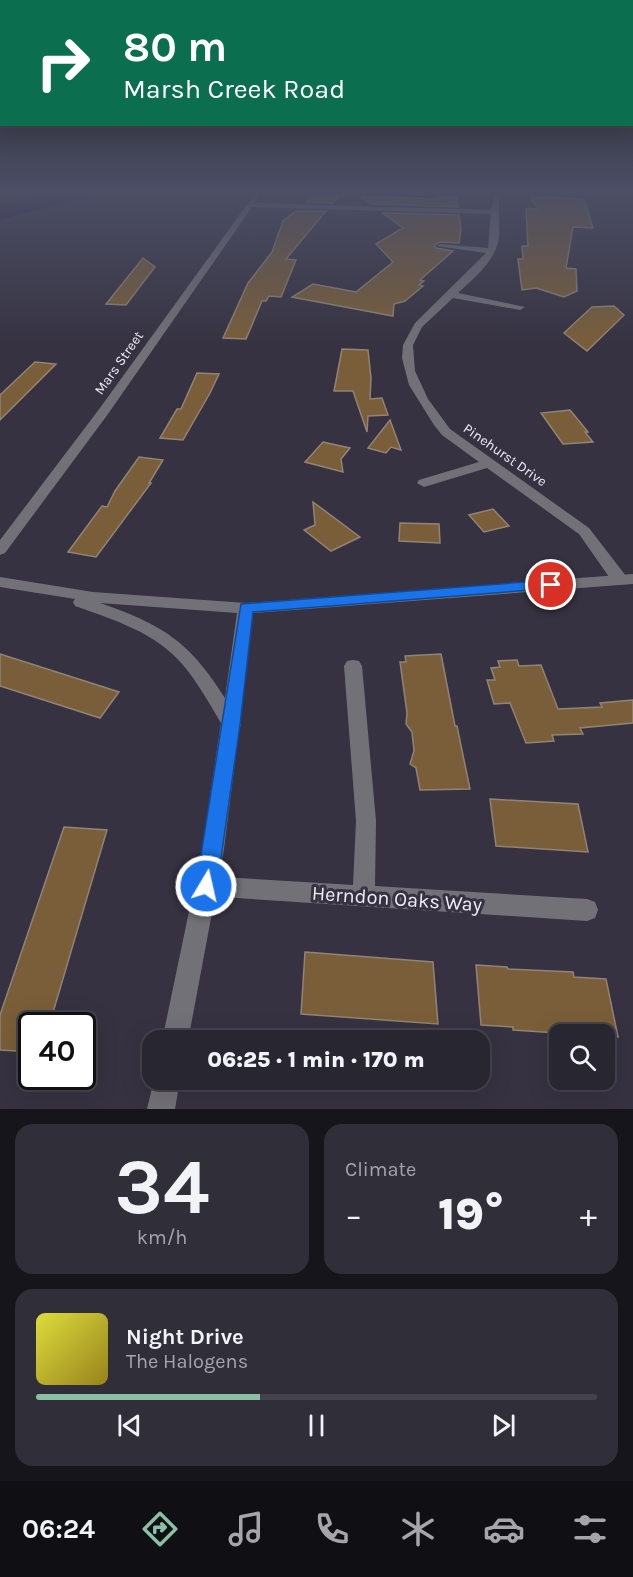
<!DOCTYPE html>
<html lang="en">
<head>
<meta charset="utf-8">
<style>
  body { margin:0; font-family:Karla,sans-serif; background:#302e39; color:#f1f3f6; height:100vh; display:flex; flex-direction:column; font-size:22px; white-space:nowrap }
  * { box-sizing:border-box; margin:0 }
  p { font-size:20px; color:#a5a5ab }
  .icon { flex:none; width:33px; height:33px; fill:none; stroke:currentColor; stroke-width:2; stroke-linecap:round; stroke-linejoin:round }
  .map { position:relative; height:1109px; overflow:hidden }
  .side { display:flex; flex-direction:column; gap:15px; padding:15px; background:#16151b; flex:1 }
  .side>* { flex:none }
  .banner { position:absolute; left:0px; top:0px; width:633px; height:126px; box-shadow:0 6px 24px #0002,0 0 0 2px #44434d; background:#0b6e4f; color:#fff; overflow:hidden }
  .controls { position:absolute; left:549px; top:1024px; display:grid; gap:12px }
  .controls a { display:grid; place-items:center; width:66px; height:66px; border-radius:12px; background:#282631; box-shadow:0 6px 24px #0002,0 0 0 2px #44434d; font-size:30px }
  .speed { position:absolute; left:18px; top:1012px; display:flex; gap:12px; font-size:30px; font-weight:700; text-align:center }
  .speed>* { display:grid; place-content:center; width:78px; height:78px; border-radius:50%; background:#282631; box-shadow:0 6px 24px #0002,0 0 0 2px #44434d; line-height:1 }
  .speed .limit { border:3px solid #111; border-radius:9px; background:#fff; color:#111 }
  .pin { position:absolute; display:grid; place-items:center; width:51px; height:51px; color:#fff; margin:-26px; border:3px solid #fff; border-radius:50%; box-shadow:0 2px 6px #0007 }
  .me { position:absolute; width:66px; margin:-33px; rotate:9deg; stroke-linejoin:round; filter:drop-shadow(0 0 4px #0008) }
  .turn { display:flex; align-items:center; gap:21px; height:126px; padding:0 24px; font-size:27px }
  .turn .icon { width:78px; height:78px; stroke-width:2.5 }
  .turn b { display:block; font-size:42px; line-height:51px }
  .big { font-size:45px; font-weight:800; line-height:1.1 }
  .side .widget { flex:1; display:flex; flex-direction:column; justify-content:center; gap:9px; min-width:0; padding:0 21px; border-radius:18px; background:#302e39 }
  .side .dial { align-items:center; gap:0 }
  .dial b { font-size:78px; line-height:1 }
  .song { display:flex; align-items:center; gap:18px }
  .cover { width:72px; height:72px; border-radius:9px; background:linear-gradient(135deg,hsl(60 70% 55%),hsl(50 70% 35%)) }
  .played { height:6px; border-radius:3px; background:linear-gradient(90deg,#8abfa5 40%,#44434d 40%) }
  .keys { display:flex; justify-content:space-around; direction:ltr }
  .heat { display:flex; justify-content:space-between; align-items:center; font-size:33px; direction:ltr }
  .side .tiles { flex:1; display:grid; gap:15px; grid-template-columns:1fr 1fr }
  .widget:last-child { grid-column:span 2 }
  .trip { position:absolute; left:142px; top:1030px; width:348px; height:60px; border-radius:18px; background:#282631; box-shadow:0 6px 24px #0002,0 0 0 2px #44434d; font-weight:800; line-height:60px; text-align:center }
  .dock { display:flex; height:96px; justify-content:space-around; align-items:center; background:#100f14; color:#a5a5ab }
  .dock .icon { width:42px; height:42px }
  .dock .active { color:#8abfa5 }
  .dock b { font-size:27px; color:#f1f3f6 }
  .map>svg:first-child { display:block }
</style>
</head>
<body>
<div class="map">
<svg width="633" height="1109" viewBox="0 0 633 1109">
  <rect width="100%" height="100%" fill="#363241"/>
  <path fill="#271b3e" d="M 51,192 L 106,192 L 0,220 L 0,209 Z"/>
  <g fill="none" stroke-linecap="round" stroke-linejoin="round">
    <path stroke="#271b3e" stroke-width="4" d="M 0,207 L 17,204"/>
  </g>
  <g fill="#7a5e39" stroke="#908474" stroke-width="1.5">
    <path d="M 316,194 L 340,195 L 333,203 L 306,202 Z"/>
    <path d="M 359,196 L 438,199 L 438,196 L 456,197 L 458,207 L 371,204 Z"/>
    <path d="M 546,197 L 584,199 L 593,228 L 573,227 L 566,268 L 576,269 L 577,291 L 564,297 L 536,288 L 522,290 L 518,259 L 523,259 L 522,246 L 528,246 L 526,209 L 537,209 L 532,198 Z"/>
    <path d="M 296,211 L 326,211 L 286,259 L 296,260 L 281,297 L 269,296 L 266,301 L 262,301 L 246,339 L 223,338 L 248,283 L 272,252 L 283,221 Z"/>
    <path d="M 383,213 L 459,215 L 461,229 L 459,243 L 440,242 L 434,245 L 436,248 L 453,251 L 420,280 L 424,281 L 419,285 L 423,286 L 405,301 L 394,304 L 393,316 L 292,297 L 313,284 L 356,292 L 393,262 L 376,244 L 403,228 Z"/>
    <path d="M 143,258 L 155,267 L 126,305 L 106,304 Z"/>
    <path d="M 614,306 L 624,315 L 587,351 L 564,333 L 592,307 Z"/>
    <path d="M 342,349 L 368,350 L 371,378 L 370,399 L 382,398 L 388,415 L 368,416 L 367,432 L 353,391 L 334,391 Z"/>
    <path d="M 35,362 L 56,364 L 0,420 L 0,395 Z"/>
    <path d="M 197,373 L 219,374 L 210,393 L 183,440 L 160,438 L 177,409 L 181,409 Z"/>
    <path d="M 570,410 L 588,432 L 585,432 L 593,442 L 563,444 L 541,413 Z"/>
    <path d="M 390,420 L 401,450 L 391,447 L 386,453 L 368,448 Z"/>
    <path d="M 323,442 L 350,448 L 341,459 L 343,472 L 305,462 Z"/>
    <path d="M 139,457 L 163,460 L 149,483 L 151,483 L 96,557 L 68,552 L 102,506 L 107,507 L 115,491 Z"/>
    <path d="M 313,502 L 360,537 L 331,551 L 304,530 L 315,525 Z"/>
    <path d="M 493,509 L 509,526 L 484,532 L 469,515 Z"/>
    <path d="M 400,523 L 439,524 L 440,543 L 399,541 Z"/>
    <path d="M 0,654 L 66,675 L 119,692 L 100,718 L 0,686 Z"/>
    <path d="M 441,654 L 455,726 L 457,726 L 470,789 L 420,790 L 416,768 L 410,764 L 414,751 L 412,732 L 406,724 L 407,713 L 400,662 L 406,662 L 405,656 Z"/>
    <path d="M 517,660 L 519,666 L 541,665 L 558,709 L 602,707 L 600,703 L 633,700 L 633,723 L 580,728 L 583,734 L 552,735 L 554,741 L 526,743 L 510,703 L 494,704 L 487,680 L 495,680 L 491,668 L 500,667 L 498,661 Z"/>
    <path d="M 490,799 L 578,804 L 588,852 L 496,846 Z"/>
    <path d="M 64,827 L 107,830 L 49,1026 L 32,1026 L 32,1052 L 0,1050 L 0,1015 Z"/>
    <path d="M 305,952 L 433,962 L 438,1024 L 301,1014 Z"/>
    <path d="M 476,965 L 507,967 L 508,969 L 573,972 L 574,977 L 606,979 L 618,1037 L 513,1030 L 513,1027 L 481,1025 Z"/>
  </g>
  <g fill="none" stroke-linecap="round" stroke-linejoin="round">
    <g fill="#737178" fill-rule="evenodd">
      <path d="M 256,192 L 262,192 L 255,203 L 491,210 L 495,193 L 505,192 L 500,195 C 497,209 500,223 499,237 C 496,261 474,278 458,293 L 525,307 L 520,310 L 453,298 L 422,327 L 413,345 L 415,371 L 428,399 L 450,429 L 589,528 L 626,576 L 628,580 L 626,584 L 614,584 L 579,534 L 487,468 L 424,487 L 417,483 L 419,480 L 479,462 L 442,435 L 434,425 L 409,385 L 402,358 L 403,345 L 415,323 L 486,253 L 436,246 L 440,244 L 488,248 L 491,214 L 252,207 L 108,414 L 5,553 L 0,555 L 0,540 L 100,408 Z"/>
      <path d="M 353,660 L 359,661 L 362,666 L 376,821 L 375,886 L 587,899 L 595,902 L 598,910 L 595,918 L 587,921 L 206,896 L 198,893 L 195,886 L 198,879 L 206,876 L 353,885 L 356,821 L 344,666 L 347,661 Z"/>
    </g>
    <g fill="#737178" fill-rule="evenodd">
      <path d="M 633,574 L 633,584 L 253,613 L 240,722 L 241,725 L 239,730 L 224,849 L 188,1041 L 162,1041 L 202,849 L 221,723 C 209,703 198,683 183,665 C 155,632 114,620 75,606 L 73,602 L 75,599 L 0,587 L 0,577 L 93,592 L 246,603 ZM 100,603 L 237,613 L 225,698 C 189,641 163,625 100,603 Z"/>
      <path d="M 154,1080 L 180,1080 L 175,1109 L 147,1109 Z"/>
    </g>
  </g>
  <linearGradient id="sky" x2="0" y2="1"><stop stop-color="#1e1c24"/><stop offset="0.55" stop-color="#4c4f65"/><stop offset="1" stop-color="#4c4f65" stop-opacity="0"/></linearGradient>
  <rect width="633" height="347" fill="url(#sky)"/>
  <path fill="#1a73e8" stroke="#114b97" stroke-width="1.5" d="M 551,580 L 556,582 L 556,588 L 253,612 L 240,725 L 217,886 L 214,893 L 206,896 L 199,893 L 196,886 L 241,604 Z"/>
  <g text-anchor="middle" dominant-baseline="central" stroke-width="6" stroke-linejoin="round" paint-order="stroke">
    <g font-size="14" fill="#eeebf5" stroke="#363241">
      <text transform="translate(119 363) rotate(-55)">Mars Street</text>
      <text transform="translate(505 455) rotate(35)">Pinehurst Drive</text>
    </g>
    <g font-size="20" fill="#eeebf5" stroke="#363241">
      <text transform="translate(397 899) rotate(4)">Herndon Oaks Way</text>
    </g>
  </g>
</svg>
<div class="controls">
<a><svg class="icon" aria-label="search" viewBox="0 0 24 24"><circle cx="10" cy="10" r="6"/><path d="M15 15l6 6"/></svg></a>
</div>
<div class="speed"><div class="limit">40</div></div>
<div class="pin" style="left:551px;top:585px;background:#d93025"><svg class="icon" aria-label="arrive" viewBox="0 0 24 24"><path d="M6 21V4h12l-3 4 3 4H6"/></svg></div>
<svg class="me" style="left:206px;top:886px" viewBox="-20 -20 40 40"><circle r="17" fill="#1a73e8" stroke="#fff" stroke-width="3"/><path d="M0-11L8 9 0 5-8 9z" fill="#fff"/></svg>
<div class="trip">06:25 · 1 min · 170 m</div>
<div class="banner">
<div class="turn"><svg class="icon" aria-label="right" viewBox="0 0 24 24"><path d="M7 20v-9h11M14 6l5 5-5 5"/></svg><div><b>80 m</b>Marsh Creek Road</div></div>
</div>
</div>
<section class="side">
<div class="tiles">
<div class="widget dial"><b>34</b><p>km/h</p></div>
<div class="widget"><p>Climate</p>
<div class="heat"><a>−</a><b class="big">19°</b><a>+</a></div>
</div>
<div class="widget">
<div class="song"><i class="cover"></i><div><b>Night Drive</b><p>The Halogens</p></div></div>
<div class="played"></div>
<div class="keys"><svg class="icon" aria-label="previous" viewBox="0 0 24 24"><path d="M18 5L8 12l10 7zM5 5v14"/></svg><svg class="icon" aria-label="pause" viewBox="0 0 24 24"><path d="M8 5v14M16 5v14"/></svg><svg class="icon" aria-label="next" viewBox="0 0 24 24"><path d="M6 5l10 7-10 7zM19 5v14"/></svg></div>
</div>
</div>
</section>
<nav class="dock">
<b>06:24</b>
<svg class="icon active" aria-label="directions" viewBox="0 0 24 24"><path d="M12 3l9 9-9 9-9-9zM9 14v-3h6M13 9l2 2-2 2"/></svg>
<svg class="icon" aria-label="music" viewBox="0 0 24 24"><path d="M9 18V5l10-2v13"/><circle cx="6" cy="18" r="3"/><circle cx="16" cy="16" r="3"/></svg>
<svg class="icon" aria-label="phone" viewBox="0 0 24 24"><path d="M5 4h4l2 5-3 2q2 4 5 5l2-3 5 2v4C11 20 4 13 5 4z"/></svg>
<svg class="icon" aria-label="climate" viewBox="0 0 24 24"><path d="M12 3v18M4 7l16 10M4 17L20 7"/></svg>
<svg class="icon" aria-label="car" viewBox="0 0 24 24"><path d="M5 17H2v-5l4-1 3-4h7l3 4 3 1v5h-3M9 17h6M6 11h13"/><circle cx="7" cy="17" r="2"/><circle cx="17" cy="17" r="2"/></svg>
<svg class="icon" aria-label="filters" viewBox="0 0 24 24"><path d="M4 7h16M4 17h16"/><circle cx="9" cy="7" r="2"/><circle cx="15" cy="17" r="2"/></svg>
</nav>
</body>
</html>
